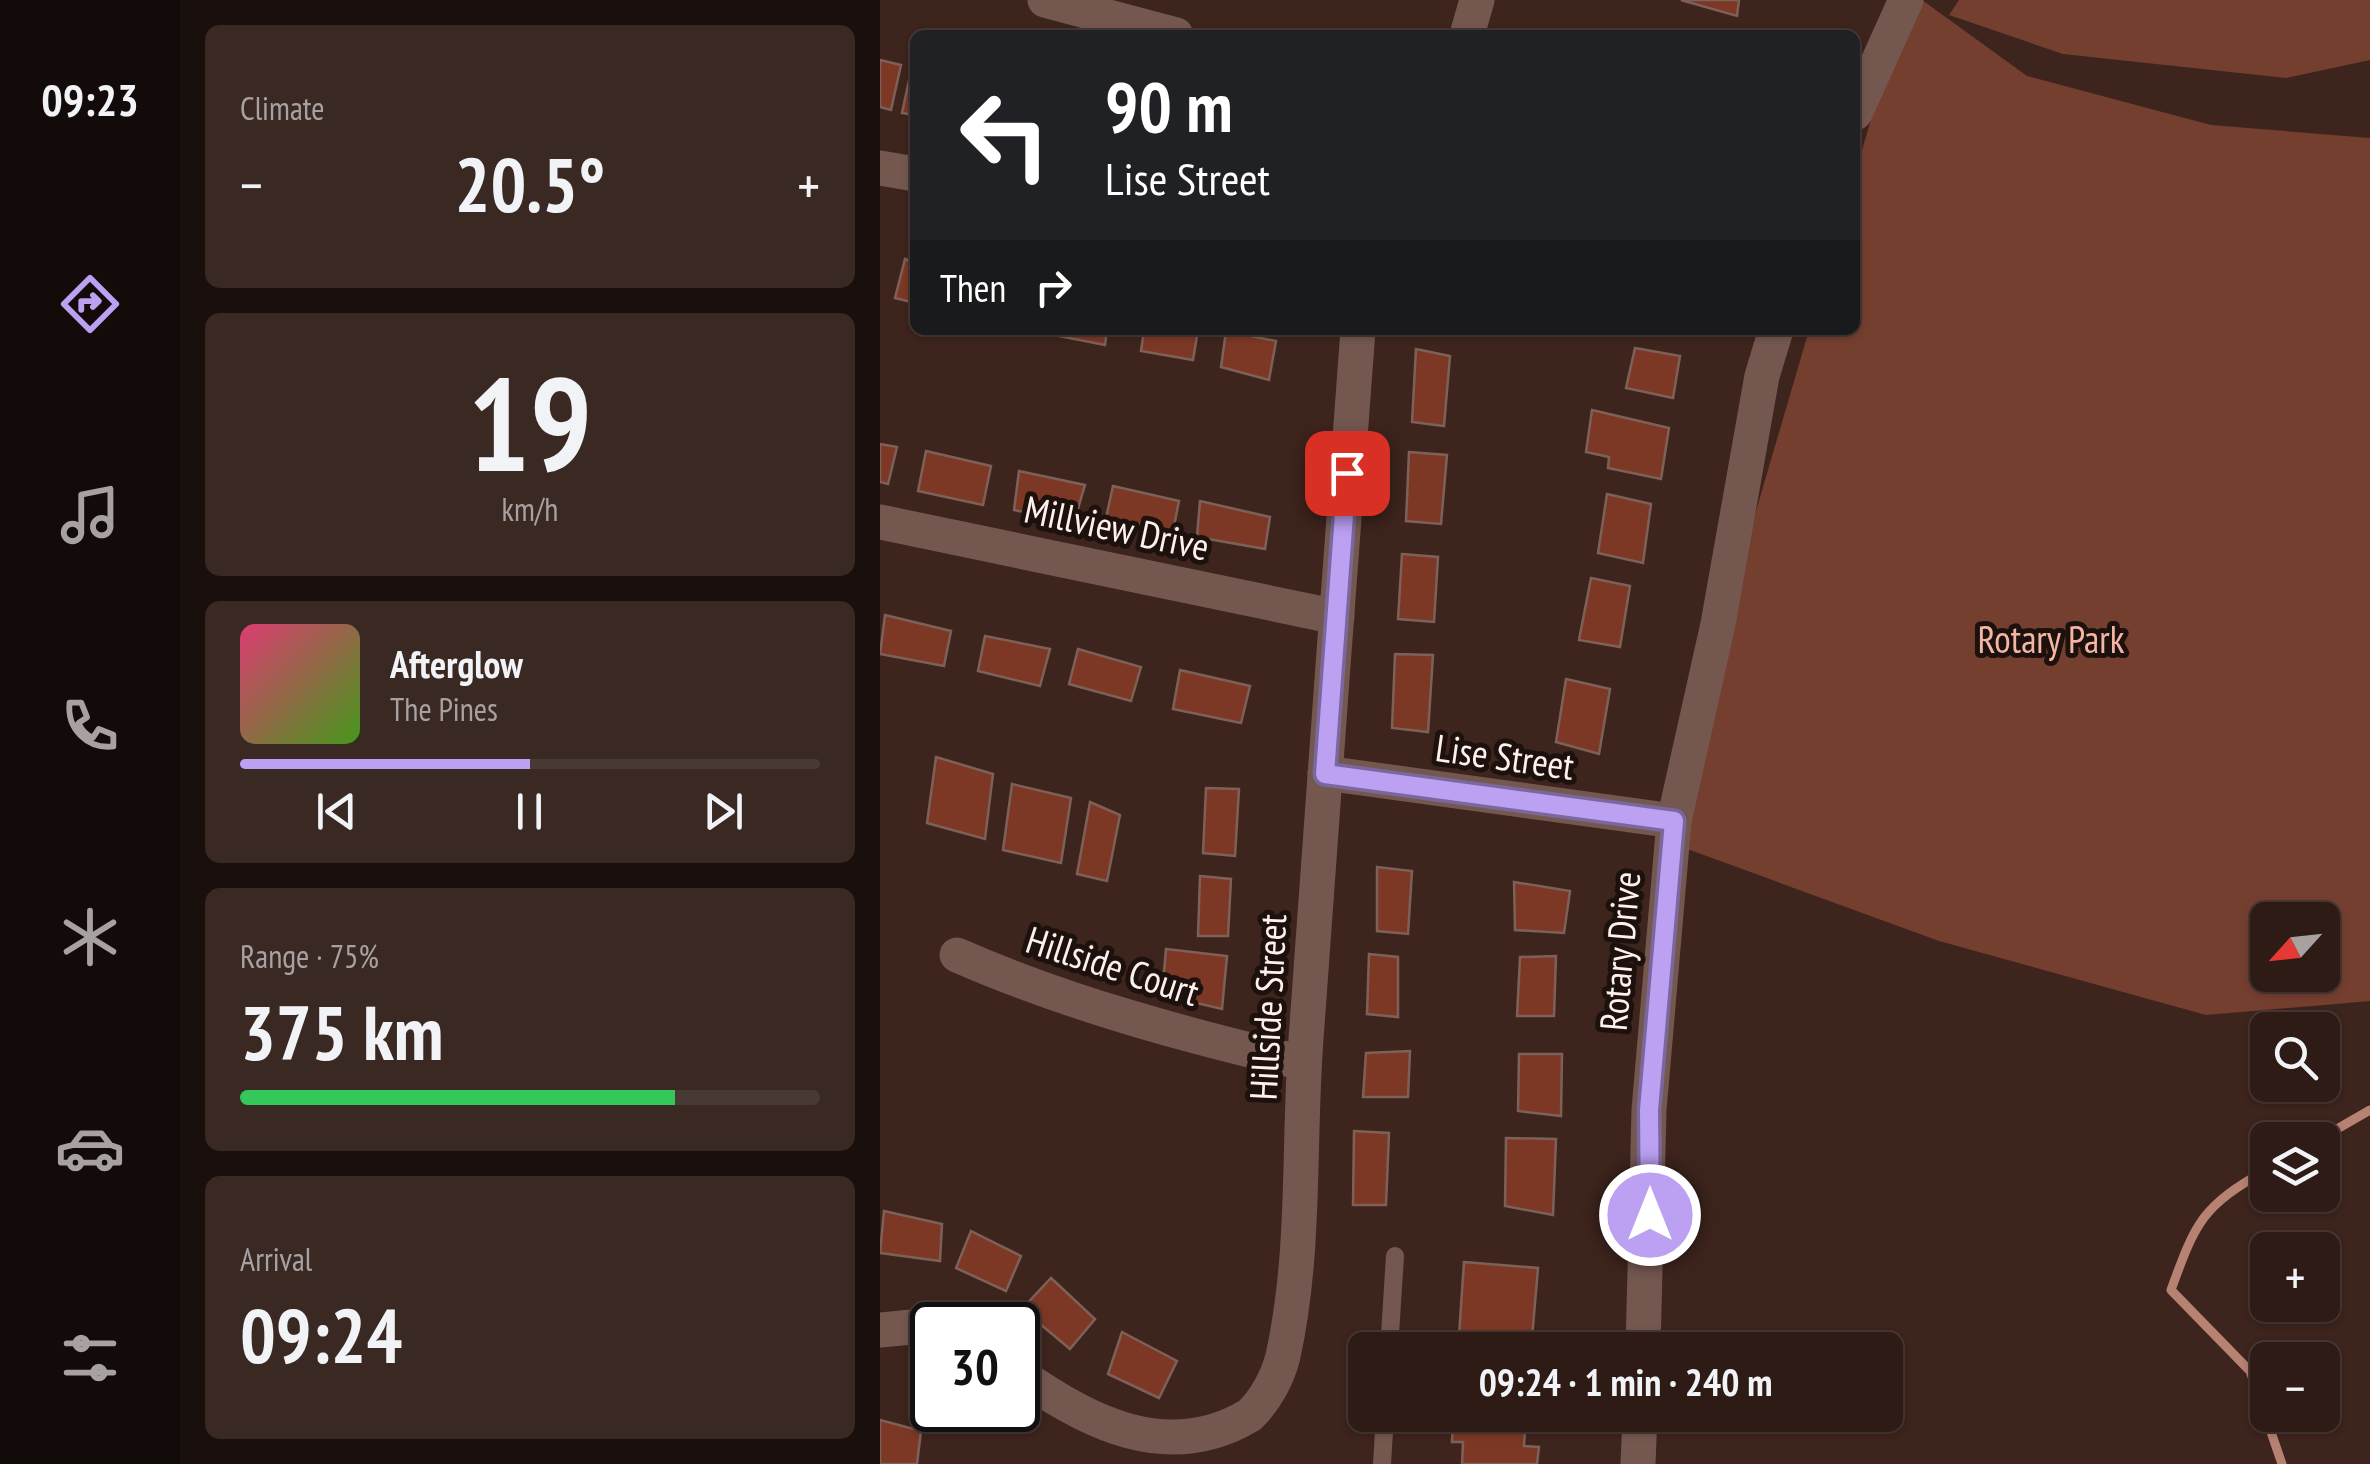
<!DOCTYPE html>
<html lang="en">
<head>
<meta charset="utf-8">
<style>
  body { margin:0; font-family:"PT Sans Narrow",sans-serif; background:#3a2823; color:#f1f3f6; height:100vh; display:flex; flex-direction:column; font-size:38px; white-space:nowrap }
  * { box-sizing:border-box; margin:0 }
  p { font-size:32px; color:#a7a1a1 }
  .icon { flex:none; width:55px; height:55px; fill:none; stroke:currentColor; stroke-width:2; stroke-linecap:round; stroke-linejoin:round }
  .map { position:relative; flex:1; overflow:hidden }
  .details { display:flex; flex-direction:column; gap:25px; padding:25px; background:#190f0c; width:700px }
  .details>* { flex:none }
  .guide { position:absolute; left:30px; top:30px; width:950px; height:305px; border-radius:15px; box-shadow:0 2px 8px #0004,0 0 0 2px #493935; background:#202124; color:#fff; overflow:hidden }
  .needle { width:65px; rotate:243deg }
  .buttons { position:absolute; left:1370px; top:902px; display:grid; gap:20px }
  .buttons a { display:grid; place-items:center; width:90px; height:90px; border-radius:15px; background:#2e1b16; box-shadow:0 2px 8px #0004,0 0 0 2px #493935; font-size:50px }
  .speed { position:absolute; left:30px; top:1302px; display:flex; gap:20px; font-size:50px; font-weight:700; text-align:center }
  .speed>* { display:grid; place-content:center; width:130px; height:130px; border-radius:50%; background:#2e1b16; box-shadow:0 2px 8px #0004,0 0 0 2px #493935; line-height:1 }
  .speed .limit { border:5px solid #111; border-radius:15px; background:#fff; color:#111 }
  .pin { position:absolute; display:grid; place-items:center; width:85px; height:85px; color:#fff; margin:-42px; border-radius:20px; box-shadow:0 5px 15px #0006 }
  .me { position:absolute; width:110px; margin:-55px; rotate:0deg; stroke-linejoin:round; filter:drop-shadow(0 0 8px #0008) }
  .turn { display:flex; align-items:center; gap:35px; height:210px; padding:0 30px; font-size:45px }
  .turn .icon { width:130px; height:130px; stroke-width:2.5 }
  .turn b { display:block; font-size:70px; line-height:85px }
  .then { display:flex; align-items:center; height:95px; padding:0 30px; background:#0003; gap:20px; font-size:38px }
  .big { font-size:75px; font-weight:700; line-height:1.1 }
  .details .card { flex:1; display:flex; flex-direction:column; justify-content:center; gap:15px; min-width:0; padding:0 35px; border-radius:15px; background:#3a2823 }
  .details .dial { align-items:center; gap:0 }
  .dial b { font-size:130px; line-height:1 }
  .song { display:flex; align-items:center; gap:30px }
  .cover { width:120px; height:120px; border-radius:15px; background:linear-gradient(135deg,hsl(340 70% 55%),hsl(100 70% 35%)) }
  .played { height:10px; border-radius:5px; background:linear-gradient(90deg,#bca0f2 50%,#493935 50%) }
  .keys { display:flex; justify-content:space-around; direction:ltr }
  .heat { display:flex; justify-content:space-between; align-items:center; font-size:55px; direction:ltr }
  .charge { height:15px; border-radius:8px; background:linear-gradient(90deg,#34c759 75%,#493935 0) }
  .trip { position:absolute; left:468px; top:1332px; width:555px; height:100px; border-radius:15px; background:#2e1b16; box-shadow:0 2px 8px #0004,0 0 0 2px #493935; font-weight:700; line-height:100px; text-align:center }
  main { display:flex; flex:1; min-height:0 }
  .dock { display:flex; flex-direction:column; width:180px; justify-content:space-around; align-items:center; background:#120b09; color:#a7a1a1 }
  .dock .icon { width:70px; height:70px }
  .dock .selected { color:#bca0f2 }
  .dock b { font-size:45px; color:#f1f3f6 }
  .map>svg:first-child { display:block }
</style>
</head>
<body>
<main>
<nav class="dock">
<b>09:23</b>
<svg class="icon selected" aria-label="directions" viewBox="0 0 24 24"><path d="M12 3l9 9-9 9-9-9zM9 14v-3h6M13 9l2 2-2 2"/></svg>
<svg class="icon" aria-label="music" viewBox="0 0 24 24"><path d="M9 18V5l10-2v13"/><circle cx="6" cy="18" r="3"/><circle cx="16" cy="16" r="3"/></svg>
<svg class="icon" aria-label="phone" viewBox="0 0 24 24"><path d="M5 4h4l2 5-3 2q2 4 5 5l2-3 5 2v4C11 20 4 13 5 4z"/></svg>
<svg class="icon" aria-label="climate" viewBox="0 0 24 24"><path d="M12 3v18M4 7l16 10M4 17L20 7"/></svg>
<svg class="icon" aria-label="car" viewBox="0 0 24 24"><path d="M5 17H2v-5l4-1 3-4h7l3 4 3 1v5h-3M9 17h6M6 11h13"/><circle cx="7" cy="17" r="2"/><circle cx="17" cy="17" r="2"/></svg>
<svg class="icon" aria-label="filters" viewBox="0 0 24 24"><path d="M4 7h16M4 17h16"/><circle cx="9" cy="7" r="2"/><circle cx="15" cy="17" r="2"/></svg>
</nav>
<section class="details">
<div class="card"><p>Climate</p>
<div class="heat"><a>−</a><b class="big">20.5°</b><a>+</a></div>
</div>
<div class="card dial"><b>19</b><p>km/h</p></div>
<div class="card">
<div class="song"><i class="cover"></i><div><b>Afterglow</b><p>The Pines</p></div></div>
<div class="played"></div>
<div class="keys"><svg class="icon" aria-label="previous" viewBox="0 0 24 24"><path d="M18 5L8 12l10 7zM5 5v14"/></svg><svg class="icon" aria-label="pause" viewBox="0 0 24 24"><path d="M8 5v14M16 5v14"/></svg><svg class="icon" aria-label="next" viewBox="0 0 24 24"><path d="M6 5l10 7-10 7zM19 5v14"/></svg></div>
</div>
<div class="card"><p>Range · 75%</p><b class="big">375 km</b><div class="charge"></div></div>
<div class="card"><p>Arrival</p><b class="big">09:24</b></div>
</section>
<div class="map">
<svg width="1490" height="1464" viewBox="0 0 1490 1464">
  <rect width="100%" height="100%" fill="#3d241d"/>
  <g fill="#753f30" fill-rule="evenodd">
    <path d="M 1026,0 L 1042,0 L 1147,76 L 1331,125 L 1490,138 L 1490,1001 L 1326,1015 L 1059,941 L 780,839 L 929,330 L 975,330 L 975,174 ZM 1388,920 L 1442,920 L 1442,975 L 1388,975 Z"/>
    <path d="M 1079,0 L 1490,0 L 1490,60 L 1406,78 L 1183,54 L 1069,15 Z"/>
  </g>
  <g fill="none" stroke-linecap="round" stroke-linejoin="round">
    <g stroke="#b88272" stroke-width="9">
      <path d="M 1438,1140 L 1490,1110"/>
      <path d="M 1388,1169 C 1322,1206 1316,1221 1291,1290 L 1370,1371 L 1402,1464"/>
    </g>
  </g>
  <g fill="#7c3824" stroke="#7d6158" stroke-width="2.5">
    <path d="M 801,0 L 859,0 L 857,16 Z"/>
    <path d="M 0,60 L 21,65 L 11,110 L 0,107 Z"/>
    <path d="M 31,71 L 35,71 L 35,115 L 22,113 Z"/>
    <path d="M 25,259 L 35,263 L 35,303 L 15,298 Z"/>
    <path d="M 170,330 L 227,330 L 225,345 L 169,334 Z"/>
    <path d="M 264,330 L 318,330 L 313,360 L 261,351 Z"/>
    <path d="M 346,331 L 396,341 L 389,380 L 341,367 Z"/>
    <path d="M 755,348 L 800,356 L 793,398 L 746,388 Z"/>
    <path d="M 536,349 L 570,356 L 564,426 L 532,422 Z"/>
    <path d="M 712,410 L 789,428 L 781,479 L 728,468 L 729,457 L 706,452 Z"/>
    <path d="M 0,444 L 17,447 L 8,484 L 0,482 Z"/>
    <path d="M 46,451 L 111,466 L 103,505 L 38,491 Z"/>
    <path d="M 529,452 L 567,455 L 561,524 L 526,521 Z"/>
    <path d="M 139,471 L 205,485 L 194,522 L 134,510 Z"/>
    <path d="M 233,486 L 299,501 L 293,531 L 226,518 Z"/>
    <path d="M 727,494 L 771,504 L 763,563 L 718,553 Z"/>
    <path d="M 320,501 L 390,517 L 385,549 L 317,537 Z"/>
    <path d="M 522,554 L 558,557 L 554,622 L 518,619 Z"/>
    <path d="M 711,578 L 750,586 L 740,647 L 699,640 Z"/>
    <path d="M 5,615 L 71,631 L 64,666 L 0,654 Z"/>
    <path d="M 105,636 L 170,649 L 160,686 L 98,671 Z"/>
    <path d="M 198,649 L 261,667 L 251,701 L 189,684 Z"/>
    <path d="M 515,654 L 553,655 L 548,732 L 512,728 Z"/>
    <path d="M 300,670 L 370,686 L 361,723 L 293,709 Z"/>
    <path d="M 686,679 L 730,689 L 719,754 L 676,742 Z"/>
    <path d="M 56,757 L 113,774 L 105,839 L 47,823 Z"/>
    <path d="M 132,784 L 191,798 L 181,863 L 123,850 Z"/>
    <path d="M 326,788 L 359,789 L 355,856 L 323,853 Z"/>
    <path d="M 210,802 L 240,815 L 227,881 L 197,874 Z"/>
    <path d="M 497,867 L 532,871 L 528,934 L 497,931 Z"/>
    <path d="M 320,876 L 351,879 L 348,936 L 318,936 Z"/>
    <path d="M 634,882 L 690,891 L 684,933 L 635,930 Z"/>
    <path d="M 286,949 L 347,956 L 342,1009 L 282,995 Z"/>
    <path d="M 489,954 L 518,957 L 518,1017 L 487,1014 Z"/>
    <path d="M 676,956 L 674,1016 L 637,1016 L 640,957 Z"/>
    <path d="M 530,1051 L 528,1097 L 483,1097 L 486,1053 Z"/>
    <path d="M 639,1054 L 682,1054 L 681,1116 L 638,1111 Z"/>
    <path d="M 474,1131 L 509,1133 L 506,1205 L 473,1205 Z"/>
    <path d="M 626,1138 L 676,1139 L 673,1215 L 625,1206 Z"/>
    <path d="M 4,1211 L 62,1224 L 60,1261 L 0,1253 Z"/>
    <path d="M 91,1231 L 141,1256 L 126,1291 L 76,1268 Z"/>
    <path d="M 584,1262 L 658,1268 L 651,1350 L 578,1350 Z"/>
    <path d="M 171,1278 L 215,1319 L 190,1349 L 142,1309 Z"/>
    <path d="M 242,1332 L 297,1361 L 279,1398 L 228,1374 Z"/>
    <path d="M 573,1415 L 646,1415 L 644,1446 L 659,1447 L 657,1464 L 582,1464 L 583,1442 L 572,1442 Z"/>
    <path d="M 0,1420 L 41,1431 L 37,1464 L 0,1464 Z"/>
  </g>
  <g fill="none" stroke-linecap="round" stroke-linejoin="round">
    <g stroke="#745850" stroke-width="18">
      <path d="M 509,1350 L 515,1256"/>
      <path d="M 502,1464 L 505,1415"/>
    </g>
    <g stroke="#745850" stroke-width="35">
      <path d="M 165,0 L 296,35"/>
      <path d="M 587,35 L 597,0"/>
      <path d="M 975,113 L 1026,0"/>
      <path d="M 0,168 L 35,174"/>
      <path d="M 0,522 L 457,617"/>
      <path d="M 445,773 L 794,821"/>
      <path d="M 77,955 C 186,1003 308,1036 424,1063"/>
      <path d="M 0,1330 L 52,1325"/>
      <path d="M 763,1350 L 769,1110 L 794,821 L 838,624 L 882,376 L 896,330"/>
      <path d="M 138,1373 C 207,1423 289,1464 370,1415 C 386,1399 398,1377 403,1356 C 426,1251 418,1145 426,1039 C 443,803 460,566 478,330"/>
      <path d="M 758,1464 L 760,1415"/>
    </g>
  </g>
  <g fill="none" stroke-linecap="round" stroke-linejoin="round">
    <defs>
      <path id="route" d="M 467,473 L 445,774 L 794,821 L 769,1110 L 770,1215"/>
    </defs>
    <use href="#route" stroke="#7a689d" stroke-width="25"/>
    <use href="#route" stroke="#bca0f2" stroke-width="18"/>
  </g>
  <g text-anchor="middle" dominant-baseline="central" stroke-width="10" stroke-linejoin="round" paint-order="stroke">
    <g font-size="38" fill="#fef0ec" stroke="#1c110d">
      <text transform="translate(237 527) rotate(12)">Millview Drive</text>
      <text transform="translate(625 756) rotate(8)">Lise Street</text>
      <text transform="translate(739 951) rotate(-85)">Rotary Drive</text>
      <text transform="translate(233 965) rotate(18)">Hillside Court</text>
      <text transform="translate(387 1007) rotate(-87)">Hillside Street</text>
    </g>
    <g font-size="38" fill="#f4b5a3" stroke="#1c110d">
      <text x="1171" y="638">Rotary Park</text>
    </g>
  </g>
</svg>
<div class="buttons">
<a><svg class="needle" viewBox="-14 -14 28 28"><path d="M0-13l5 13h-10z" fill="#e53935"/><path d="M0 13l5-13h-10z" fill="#a7a1a1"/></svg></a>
<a><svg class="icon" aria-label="search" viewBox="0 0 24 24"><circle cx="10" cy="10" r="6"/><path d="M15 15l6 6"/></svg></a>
<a><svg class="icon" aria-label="layers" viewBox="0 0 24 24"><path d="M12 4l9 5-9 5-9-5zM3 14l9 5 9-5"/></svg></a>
<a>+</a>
<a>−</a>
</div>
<div class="speed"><div class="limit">30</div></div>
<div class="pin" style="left:467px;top:473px;background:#d93025"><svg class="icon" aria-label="arrive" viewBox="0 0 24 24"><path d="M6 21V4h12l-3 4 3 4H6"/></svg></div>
<svg class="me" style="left:770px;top:1215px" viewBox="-20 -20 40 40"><circle r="17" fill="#bca0f2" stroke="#fff" stroke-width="3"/><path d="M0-11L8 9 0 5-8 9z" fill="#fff"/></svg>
<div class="trip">09:24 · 1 min · 240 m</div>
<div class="guide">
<div class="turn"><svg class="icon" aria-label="left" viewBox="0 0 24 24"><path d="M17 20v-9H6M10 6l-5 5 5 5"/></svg><div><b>90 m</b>Lise Street</div></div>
<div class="then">Then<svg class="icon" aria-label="right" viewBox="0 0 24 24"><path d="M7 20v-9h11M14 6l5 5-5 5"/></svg></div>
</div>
</div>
</main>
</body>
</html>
